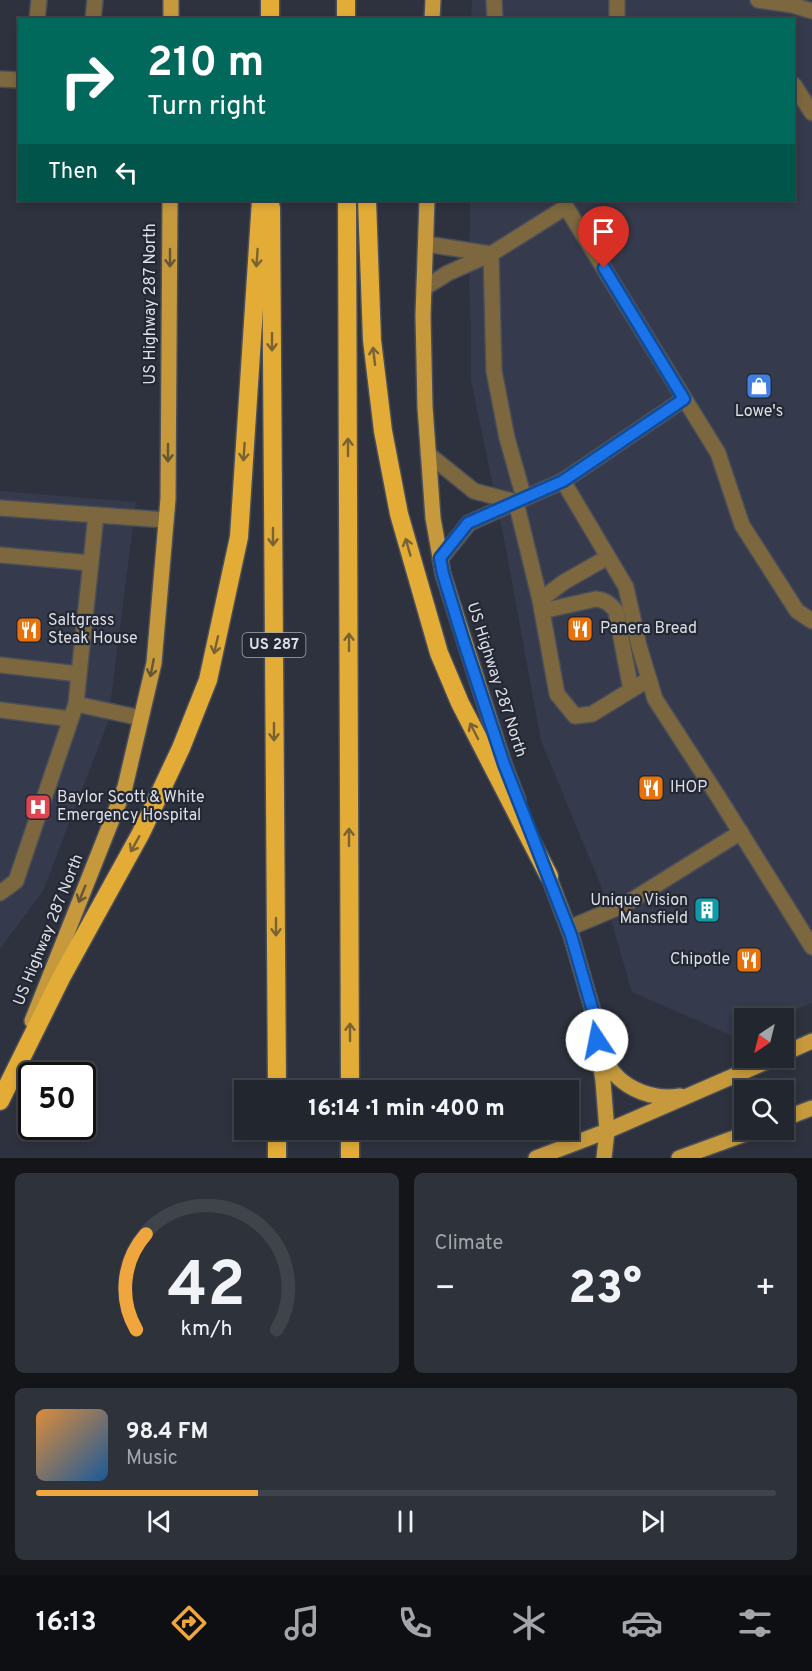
<!DOCTYPE html>
<html lang="en">
<head>
<meta charset="utf-8">
<style>
  body { margin:0; font-family:Overpass,sans-serif; background:#2e323a; color:#f1f3f6; height:100vh; display:flex; flex-direction:column; font-size:22px; white-space:nowrap }
  * { box-sizing:border-box; margin:0 }
  p { font-size:20px; color:#a2a5aa }
  .icon { flex:none; width:33px; height:33px; fill:none; stroke:currentColor; stroke-width:2; stroke-linecap:round; stroke-linejoin:round }
  .map { position:relative; height:1158px; overflow:hidden }
  .side { display:flex; flex-direction:column; gap:15px; padding:15px; background:#131519; flex:1 }
  .side>* { flex:none }
  .banner { position:absolute; left:18px; top:18px; width:777px; height:183px; border-radius:0px; box-shadow:0 3px 9px #0003,0 0 0 2px #3f434a; background:#00695c; color:#fff; overflow:hidden }
  .needle { width:39px; rotate:215deg }
  .buttons { position:absolute; left:734px; top:1008px; display:grid; gap:12px }
  .buttons a { display:grid; place-items:center; width:60px; height:60px; border-radius:0px; background:#22262e; box-shadow:0 3px 9px #0003,0 0 0 2px #3f434a; font-size:30px }
  .speed { position:absolute; left:18px; top:1062px; display:flex; gap:12px; font-size:30px; font-weight:700; text-align:center }
  .speed>* { display:grid; place-content:center; width:78px; height:78px; border-radius:50%; background:#22262e; box-shadow:0 3px 9px #0003,0 0 0 2px #3f434a; line-height:1 }
  .speed .limit { border:3px solid #111; border-radius:9px; background:#fff; color:#111 }
  .pin { position:absolute; display:grid; place-items:center; width:51px; height:51px; color:#fff; margin:-62px -26px; border-radius:50% 50% 50% 0; rotate:-45deg; box-shadow:0 0 6px #0007 }
  .pin .icon { rotate:45deg }
  .me { position:absolute; width:66px; margin:-33px; rotate:349deg; stroke-linejoin:round; filter:drop-shadow(0 0 4px #0008) }
  .turn { display:flex; align-items:center; gap:21px; height:126px; padding:0 30px; font-size:27px }
  .turn .icon { width:78px; height:78px; stroke-width:2.5 }
  .turn b { display:block; font-size:42px; line-height:51px }
  .then { display:flex; align-items:center; height:57px; padding:0 30px; background:#0003; gap:12px; font-size:22px }
  .big { font-size:45px; font-weight:800; line-height:1.1 }
  .side .tile { flex:1; display:flex; flex-direction:column; justify-content:center; gap:9px; min-width:0; padding:0 21px; border-radius:9px; background:#2e323a }
  .side .dial { align-items:center; gap:0 }
  .dial svg { height:156px; overflow:visible; fill:none; stroke:#3f434a; stroke-width:7; stroke-linecap:round; text-anchor:middle }
  .dial text { fill:#f1f3f6; stroke:none }
  .song { display:flex; align-items:center; gap:18px }
  .cover { width:72px; height:72px; border-radius:9px; background:linear-gradient(135deg,hsl(30 70% 55%),hsl(210 70% 35%)) }
  .played { height:6px; border-radius:3px; background:linear-gradient(90deg,#f0a63e 30%,#3f434a 30%) }
  .keys { display:flex; justify-content:space-around; direction:ltr }
  .heat { display:flex; justify-content:space-between; align-items:center; font-size:33px; direction:ltr }
  .side .tiles { flex:1; display:grid; gap:15px; grid-template-columns:1fr 1fr }
  .tile:last-child { grid-column:span 2 }
  .trip { position:absolute; left:234px; top:1080px; width:345px; height:60px; border-radius:0px; background:#22262e; box-shadow:0 3px 9px #0003,0 0 0 2px #3f434a; font-weight:800; line-height:60px; text-align:center }
  .menu { display:flex; height:96px; justify-content:space-around; align-items:center; background:#0e0f12; color:#a2a5aa }
  .menu .icon { width:42px; height:42px }
  .menu .on { color:#f0a63e }
  .menu b { font-size:27px; color:#f1f3f6 }
  .map>svg:first-child { display:block }
</style>
</head>
<body>
<div class="map">
<svg width="812" height="1158" viewBox="0 0 812 1158">
  <rect width="100%" height="100%" fill="#2e323e"/>
  <g fill="#353a4c">
    <path d="M 472,0 L 812,0 L 812,1003 L 776,1018 L 744,1018 L 744,1033 L 735,1037 L 632,992 L 601,886 L 541,741 L 505,544 L 471,380 L 471,329 L 469,285 L 470,200 L 794,200 L 794,20 L 471,19 Z"/>
    <path d="M 0,491 L 136,502 L 108,722 L 43,891 L 0,949 Z"/>
  </g>
  <g fill="none" stroke-linecap="round" stroke-linejoin="round">
    <defs>
      <g id="minor">
        <path d="M 494,0 L 495,20"/>
        <path d="M 758,0 L 792,5 L 812,11"/>
        <path d="M 37,20 L 39,0"/>
        <path d="M 93,20 L 95,0"/>
        <path d="M 617,20 L 617,0"/>
        <path d="M 0,79 L 20,80"/>
        <path d="M 794,85 L 812,113"/>
        <path d="M 426,244 L 491,254"/>
        <path d="M 491,254 L 494,371 L 507,438 L 524,498"/>
        <path d="M 424,288 L 448,273 L 491,254 L 566,207 L 718,453 L 742,525 L 797,611 L 812,621"/>
        <path d="M 428,454 L 474,491 L 516,502"/>
        <path d="M 563,481 L 626,587 L 639,646 L 655,699 L 719,798 L 812,947"/>
        <path d="M 516,502 L 540,600"/>
        <path d="M 0,508 L 166,520"/>
        <path d="M 0,555 L 91,563"/>
        <path d="M 608,557 L 564,582 L 540,600 L 557,694 L 575,716 L 592,714 L 649,679"/>
        <path d="M 440,559 L 469,523 L 563,481 L 684,399"/>
        <path d="M 542,611 L 596,599 C 606,600 610,604 616,611 L 631,690"/>
        <path d="M 0,665 L 79,674 L 76,704 L 141,718"/>
        <path d="M 79,674 L 96,515"/>
        <path d="M 0,710 L 71,719"/>
        <path d="M 0,893 L 16,881 L 76,704"/>
        <path d="M 569,928 L 624,905 L 741,832"/>
      </g>
      <g id="major">
        <path d="M 171,0 L 171,20"/>
        <path d="M 432,20 L 433,0"/>
        <path d="M 427,200 L 423,315 L 425,407 L 433,518 L 443,574 L 504,764 L 518,800"/>
        <path d="M 545,867 L 571,935 L 592,1008 L 603,1081 L 607,1131 L 604,1158"/>
        <path d="M 32,1021 L 125,787 L 154,663 L 168,499 L 170,200"/>
        <path d="M 603,1054 C 614,1085 648,1101 680,1096"/>
        <path d="M 783,1054 L 812,1041"/>
        <path d="M 783,1119 L 812,1108"/>
        <path d="M 536,1158 L 607,1131 L 775,1058"/>
        <path d="M 679,1158 L 756,1130"/>
      </g>
      <g id="highway">
        <path d="M 270,0 L 270,20"/>
        <path d="M 346,20 L 346,0"/>
        <path d="M 347,200 L 350,1090"/>
        <path d="M 367,200 L 372,340 L 383,431 L 399,514 L 439,653 L 460,703 L 549,876"/>
        <path d="M 271,207 L 277,1090"/>
        <path d="M 0,1101 L 61,978 L 141,833 L 181,748 L 208,680 L 239,537 L 261,200"/>
        <path d="M 277,1130 L 277,1158"/>
        <path d="M 350,1130 L 350,1158"/>
      </g>
    </defs>
    <use href="#minor" stroke="#4a4e59" stroke-width="18"/>
    <use href="#major" stroke="#4a4e59" stroke-width="18"/>
    <use href="#highway" stroke="#4a4e59" stroke-width="21"/>
    <use href="#minor" stroke="#7c673e" stroke-width="15"/>
    <use href="#major" stroke="#c5993c" stroke-width="15"/>
    <use href="#highway" stroke="#e2ac37" stroke-width="18"/>
  </g>
  <defs><path id="oneway-shaft" d="M-6 0H5M1.5-3L5.5 0L1.5 3" fill="none" stroke-width="1.6" stroke-linecap="round" stroke-linejoin="round" transform="scale(1.5)"/></defs>
  <g stroke="#645537">
    <use href="#oneway-shaft" transform="translate(170 258) rotate(90)"/>
    <use href="#oneway-shaft" transform="translate(168 453) rotate(90)"/>
    <use href="#oneway-shaft" transform="translate(152 668) rotate(101)"/>
    <use href="#oneway-shaft" transform="translate(82 894) rotate(112)"/>
  </g>
  <g stroke="#796335">
    <use href="#oneway-shaft" transform="translate(257 258) rotate(94)"/>
    <use href="#oneway-shaft" transform="translate(272 342) rotate(90)"/>
    <use href="#oneway-shaft" transform="translate(374 356) rotate(-97)"/>
    <use href="#oneway-shaft" transform="translate(348 447) rotate(-90)"/>
    <use href="#oneway-shaft" transform="translate(244 452) rotate(94)"/>
    <use href="#oneway-shaft" transform="translate(273 537) rotate(90)"/>
    <use href="#oneway-shaft" transform="translate(408 547) rotate(-106)"/>
    <use href="#oneway-shaft" transform="translate(349 642) rotate(-90)"/>
    <use href="#oneway-shaft" transform="translate(216 645) rotate(103)"/>
    <use href="#oneway-shaft" transform="translate(474 731) rotate(-117)"/>
    <use href="#oneway-shaft" transform="translate(274 732) rotate(90)"/>
    <use href="#oneway-shaft" transform="translate(349 837) rotate(-90)"/>
    <use href="#oneway-shaft" transform="translate(135 844) rotate(119)"/>
    <use href="#oneway-shaft" transform="translate(276 927) rotate(90)"/>
    <use href="#oneway-shaft" transform="translate(350 1032) rotate(-90)"/>
  </g>
  <g fill="none" stroke-linecap="round" stroke-linejoin="round">
    <defs>
      <path id="route" d="M 597,1040 L 592,1008 L 571,935 L 504,764 L 463,639 L 443,574 L 440,558 L 468,523 L 563,481 L 684,399 L 604,268"/>
    </defs>
    <use href="#route" stroke="#114b97" stroke-width="15"/>
    <use href="#route" stroke="#1a73e8" stroke-width="10"/>
  </g>
  <defs>
    <symbol id="shop-square" viewBox="-11 -11 22 22"><rect x="-9" y="-9" width="18" height="18" rx="4" fill="#3f7fe0" stroke="#242833"/><path d="M-5-2.5h2.3a2.7 3.5 0 0 1 5.4 0H5L5.5 6h-11ZM-1.5-2.5h3a1.5 2.3 0 0 0-3 0Z" fill="#fff"/></symbol>
    <symbol id="restaurant-square" viewBox="-11 -11 22 22"><rect x="-9" y="-9" width="18" height="18" rx="4" fill="#e8710a" stroke="#242833"/><path d="M-5-6h1v4h1v-4h1v4h1v-4h1v5L-1.5 .5V6h-2V.5L-5-1ZM5-6V6H3V1.5H1.5Q1.5-4 5-6Z" fill="#fff"/></symbol>
    <symbol id="hospital-square" viewBox="-11 -11 22 22"><rect x="-9" y="-9" width="18" height="18" rx="4" fill="#e0444e" stroke="#242833"/><path d="M-5-5h3v3.5h4V-5h3V5h-3V1.5h-4V5h-3Z" fill="#fff"/></symbol>
    <symbol id="building-square" viewBox="-11 -11 22 22"><rect x="-9" y="-9" width="18" height="18" rx="4" fill="#0f9aa8" stroke="#242833"/><path d="M-4-6H4V6H1V3H-1V6H-4ZM-2.5-4.3h1.7v1.8h-1.7ZM.8-4.3h1.7v1.8H.8ZM-2.5-1h1.7V.8h-1.7ZM.8-1h1.7V.8H.8Z" fill="#fff"/></symbol>
  </defs>
  <g fill-rule="evenodd">
    <use href="#shop-square" x="744" y="371" width="30" height="30"/>
    <use href="#restaurant-square" x="565" y="614" width="30" height="30"/>
    <use href="#restaurant-square" x="14" y="615" width="30" height="30"/>
    <use href="#restaurant-square" x="636" y="773" width="30" height="30"/>
    <use href="#hospital-square" x="23" y="792" width="30" height="30"/>
    <use href="#building-square" x="692" y="895" width="30" height="30"/>
    <use href="#restaurant-square" x="734" y="945" width="30" height="30"/>
  </g>
  <g text-anchor="middle" dominant-baseline="central" stroke-width="4.5" stroke-linejoin="round" paint-order="stroke">
    <rect fill="#242833" stroke="#a5a8b1" stroke-width="1.5" x="242.5" y="633" width="63" height="24" rx="4.5"/>
    <g font-size="15" font-weight="bold" fill="#dcdfe7">
      <text x="274" y="645">US 287</text>
    </g>
    <g font-size="16" fill="#dcdfe7" stroke="#242833">
      <text transform="translate(151 304) rotate(-90)">US Highway 287 North</text>
      <text transform="translate(496 680) rotate(72)">US Highway 287 North</text>
      <text transform="translate(49 930) rotate(-68)">US Highway 287 North</text>
    </g>
    <g font-size="16" fill="#dcdfe7" stroke="#242833" text-anchor="start">
      <text x="759" y="412" text-anchor="middle">Lowe's</text>
      <text x="48" y="621">Saltgrass<tspan x="48" dy="18">Steak House</tspan></text>
      <text x="600" y="629">Panera Bread</text>
      <text x="670" y="788">IHOP</text>
      <text x="57" y="798">Baylor Scott &amp; White<tspan x="57" dy="18">Emergency Hospital</tspan></text>
      <text x="688" y="901" text-anchor="end">Unique Vision<tspan x="688" dy="18">Mansfield</tspan></text>
      <text x="730" y="960" text-anchor="end">Chipotle</text>
    </g>
  </g>
</svg>
<div class="buttons">
<a><svg class="needle" viewBox="-14 -14 28 28"><path d="M0-13l5 13h-10z" fill="#e53935"/><path d="M0 13l5-13h-10z" fill="#a2a5aa"/></svg></a>
<a><svg class="icon" aria-label="search" viewBox="0 0 24 24"><circle cx="10" cy="10" r="6"/><path d="M15 15l6 6"/></svg></a>
</div>
<div class="speed"><div class="limit">50</div></div>
<div class="pin" style="left:604px;top:268px;background:#d93025"><svg class="icon" aria-label="arrive" viewBox="0 0 24 24"><path d="M6 21V4h12l-3 4 3 4H6"/></svg></div>
<svg class="me" style="left:597px;top:1040px" viewBox="-20 -20 40 40"><circle r="19" fill="#fff"/><path d="M0-13L10 11 0 6-10 11z" fill="#1a73e8"/></svg>
<div class="trip">16:14 · 1 min · 400 m</div>
<div class="banner">
<div class="turn"><svg class="icon" aria-label="right" viewBox="0 0 24 24"><path d="M7 20v-9h11M14 6l5 5-5 5"/></svg><div><b>210 m</b>Turn right</div></div>
<div class="then">Then<svg class="icon" aria-label="left" viewBox="0 0 24 24"><path d="M17 20v-9H6M10 6l-5 5 5 5"/></svg></div>
</div>
</div>
<section class="side">
<div class="tiles">
<div class="tile dial"><svg viewBox="0 0 100 80">
<path d="M14 69A42 42 0 1 1 86 69"/>
<path d="M14 69A42 42 0 0 1 19 20" stroke="#f0a63e"/>
<text x="50" y="56" font-size="32" font-weight="700">42</text>
<text x="50" y="72" font-size="11">km/h</text>
</svg></div>
<div class="tile"><p>Climate</p>
<div class="heat"><a>−</a><b class="big">23°</b><a>+</a></div>
</div>
<div class="tile">
<div class="song"><i class="cover"></i><div><b>98.4 FM</b><p>Music</p></div></div>
<div class="played"></div>
<div class="keys"><svg class="icon" aria-label="previous" viewBox="0 0 24 24"><path d="M18 5L8 12l10 7zM5 5v14"/></svg><svg class="icon" aria-label="pause" viewBox="0 0 24 24"><path d="M8 5v14M16 5v14"/></svg><svg class="icon" aria-label="next" viewBox="0 0 24 24"><path d="M6 5l10 7-10 7zM19 5v14"/></svg></div>
</div>
</div>
</section>
<nav class="menu">
<b>16:13</b>
<svg class="icon on" aria-label="directions" viewBox="0 0 24 24"><path d="M12 3l9 9-9 9-9-9zM9 14v-3h6M13 9l2 2-2 2"/></svg>
<svg class="icon" aria-label="music" viewBox="0 0 24 24"><path d="M9 18V5l10-2v13"/><circle cx="6" cy="18" r="3"/><circle cx="16" cy="16" r="3"/></svg>
<svg class="icon" aria-label="phone" viewBox="0 0 24 24"><path d="M5 4h4l2 5-3 2q2 4 5 5l2-3 5 2v4C11 20 4 13 5 4z"/></svg>
<svg class="icon" aria-label="climate" viewBox="0 0 24 24"><path d="M12 3v18M4 7l16 10M4 17L20 7"/></svg>
<svg class="icon" aria-label="car" viewBox="0 0 24 24"><path d="M5 17H2v-5l4-1 3-4h7l3 4 3 1v5h-3M9 17h6M6 11h13"/><circle cx="7" cy="17" r="2"/><circle cx="17" cy="17" r="2"/></svg>
<svg class="icon" aria-label="filters" viewBox="0 0 24 24"><path d="M4 7h16M4 17h16"/><circle cx="9" cy="7" r="2"/><circle cx="15" cy="17" r="2"/></svg>
</nav>
</body>
</html>
